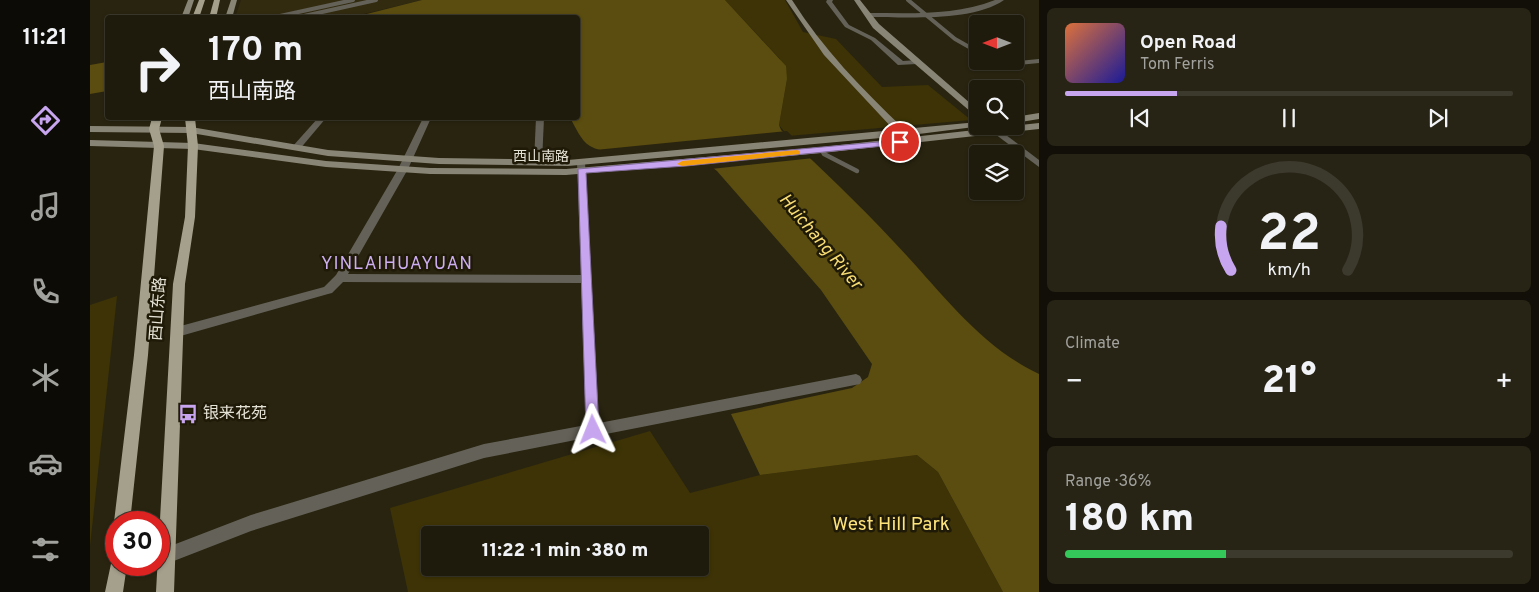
<!DOCTYPE html>
<html lang="en">
<head>
<meta charset="utf-8">
<style>
  body { margin:0; font-family:Overpass,"Noto Sans SC",sans-serif; background:#272415; color:#f1f3f6; height:100vh; display:flex; flex-direction:column; font-size:19px; white-space:nowrap }
  * { box-sizing:border-box; margin:0 }
  p { font-size:16px; color:#a1a19d }
  .icon { flex:none; width:28px; height:28px; fill:none; stroke:currentColor; stroke-width:2; stroke-linecap:round; stroke-linejoin:round }
  .map { position:relative; flex:1; overflow:hidden }
  .details { display:flex; flex-direction:column; gap:8px; padding:8px; background:#110f07; width:500px }
  .details>* { flex:none }
  .guide { position:absolute; left:15px; top:15px; width:475px; height:105px; border-radius:5px; box-shadow:0 1px 4px #0004,0 0 0 1px #3c392d; background:#1f1b0c; color:#f1f3f6; overflow:hidden }
  .needle { width:32px; rotate:270deg }
  .fabs { position:absolute; left:879px; top:15px; display:grid; gap:10px }
  .fabs a { display:grid; place-items:center; width:55px; height:55px; border-radius:5px; background:#1f1b0c; box-shadow:0 1px 4px #0004,0 0 0 1px #3c392d; font-size:25px }
  .speed { position:absolute; left:15px; top:511px; display:flex; gap:10px; font-size:25px; font-weight:700; text-align:center }
  .speed>* { display:grid; place-content:center; width:65px; height:65px; border-radius:50%; background:#1f1b0c; box-shadow:0 1px 4px #0004,0 0 0 1px #3c392d; line-height:1 }
  .speed .limit { border:8px solid #d22; background:#fff; color:#111 }
  .pin { position:absolute; display:grid; place-items:center; width:42px; height:42px; color:#fff; margin:-21px; border:2px solid #fff; border-radius:50%; box-shadow:0 1px 5px #0007 }
  .me { position:absolute; width:55px; margin:-28px; rotate:358deg; stroke-linejoin:round; filter:drop-shadow(0 0 4px #0008) }
  .turn { display:flex; align-items:center; gap:18px; height:105px; padding:0 20px; font-size:22px }
  .turn .icon { width:65px; height:65px; stroke-width:2.5 }
  .turn b { display:block; font-size:35px; line-height:42px }
  .big { font-size:38px; font-weight:800; line-height:1.1 }
  .details .tile { flex:1; display:flex; flex-direction:column; justify-content:center; gap:8px; min-width:0; padding:0 18px; border-radius:8px; background:#272415 }
  .details .dial { align-items:center; gap:0 }
  .dial svg { height:130px; overflow:visible; fill:none; stroke:#3c392d; stroke-width:7; stroke-linecap:round; text-anchor:middle }
  .dial text { fill:#f1f3f6; stroke:none }
  .song { display:flex; align-items:center; gap:15px }
  .cover { width:60px; height:60px; border-radius:8px; background:linear-gradient(135deg,hsl(20 70% 55%),hsl(240 70% 35%)) }
  .played { height:5px; border-radius:2px; background:linear-gradient(90deg,#c8a6ef 25%,#3c392d 25%) }
  .keys { display:flex; justify-content:space-around; direction:ltr }
  .heat { display:flex; justify-content:space-between; align-items:center; font-size:28px; direction:ltr }
  .charge { height:8px; border-radius:4px; background:linear-gradient(90deg,#34c759 36%,#3c392d 0) }
  .trip { position:absolute; left:331px; top:526px; width:288px; height:50px; border-radius:5px; background:#1f1b0c; box-shadow:0 1px 4px #0004,0 0 0 1px #3c392d; font-weight:800; line-height:50px; text-align:center }
  main { display:flex; flex:1; min-height:0 }
  .tabs { display:flex; flex-direction:column; width:90px; justify-content:space-around; align-items:center; background:#0c0b05; color:#a1a19d }
  .tabs .icon { width:35px; height:35px }
  .tabs .on { color:#c8a6ef }
  .tabs b { font-size:22px; color:#f1f3f6 }
  .map>svg:first-child { display:block }
</style>
</head>
<body>
<main>
<nav class="tabs">
<b>11:21</b>
<svg class="icon on" aria-label="directions" viewBox="0 0 24 24"><path d="M12 3l9 9-9 9-9-9zM9 14v-3h6M13 9l2 2-2 2"/></svg>
<svg class="icon" aria-label="music" viewBox="0 0 24 24"><path d="M9 18V5l10-2v13"/><circle cx="6" cy="18" r="3"/><circle cx="16" cy="16" r="3"/></svg>
<svg class="icon" aria-label="phone" viewBox="0 0 24 24"><path d="M5 4h4l2 5-3 2q2 4 5 5l2-3 5 2v4C11 20 4 13 5 4z"/></svg>
<svg class="icon" aria-label="climate" viewBox="0 0 24 24"><path d="M12 3v18M4 7l16 10M4 17L20 7"/></svg>
<svg class="icon" aria-label="car" viewBox="0 0 24 24"><path d="M5 17H2v-5l4-1 3-4h7l3 4 3 1v5h-3M9 17h6M6 11h13"/><circle cx="7" cy="17" r="2"/><circle cx="17" cy="17" r="2"/></svg>
<svg class="icon" aria-label="filters" viewBox="0 0 24 24"><path d="M4 7h16M4 17h16"/><circle cx="9" cy="7" r="2"/><circle cx="15" cy="17" r="2"/></svg>
</nav>
<div class="map">
<svg width="949" height="592" viewBox="0 0 949 592">
  <rect width="100%" height="100%" fill="#292410"/>
  <path fill="#322b10" d="M 151,0 L 332,0 L 261,17 L 145,18 Z"/>
  <g fill="#3d3306" fill-rule="evenodd">
    <path d="M 635,0 L 695,0 L 713,32 L 746,39 L 792,87 L 838,85 L 881,120 L 698,136 L 689,125 L 697,79 L 690,59 Z"/>
    <path d="M 27,296 L 0,546 L 0,305 Z"/>
    <path d="M 560,431 L 600,493 L 670,475 L 827,455 L 848,472 L 913,592 L 318,592 L 300,508 ZM 340,535 L 610,535 L 610,568 L 340,568 Z"/>
  </g>
  <g fill="#5b4d0f">
    <path d="M 332,0 L 635,0 L 696,66 L 697,79 L 689,125 L 691,130 C 729,167 768,203 804,242 C 849,289 889,346 949,374 L 949,592 L 913,592 L 848,472 L 827,455 L 670,475 L 641,414 L 762,388 L 778,377 L 782,364 L 731,290 L 627,171 C 611,158 593,149 572,147 C 550,145 520,158 500,146 C 491,141 485,126 480,118 L 488,118 L 488,18 L 261,18 Z"/>
    <path d="M 17,62 L 17,91 L 0,94 L 0,65 Z"/>
  </g>
  <path fill="#292410" d="M 697,131 L 724,158 L 621,169 L 609,160 L 595,153 L 572,149 L 518,153 L 505,150 Z"/>
  <g fill="none" stroke-linecap="round" stroke-linejoin="round">
    <g stroke="#646258" stroke-width="4">
      <path d="M 818,0 L 865,39 L 888,52"/>
      <path d="M 181,18 L 263,0"/>
      <path d="M 205,18 L 286,0"/>
      <path d="M 911,61 L 919,64 L 949,61"/>
    </g>
    <path stroke="#646258" stroke-width="4.5" d="M 732,150 L 734,154 L 767,171"/>
    <g fill="#646258" fill-rule="evenodd">
      <path d="M 737,0 L 743,0 L 742,2 L 759,25 L 785,38 L 813,61 L 827,60 L 831,62 L 827,64 L 808,65 L 781,40 L 755,27 L 736,2 Z"/>
      <path d="M 905,0 L 914,0 C 883,22 815,17 778,17 L 775,15 L 778,13 C 821,13 864,16 905,0 Z"/>
      <path d="M 228,118 L 236,118 L 209,150 L 203,150 L 203,146 Z"/>
      <path d="M 333,118 L 341,118 L 318,169 L 258,274 L 491,275 L 487,162 L 491,159 L 495,162 L 509,423 L 766,374 L 770,376 L 772,380 L 770,384 L 394,458 L 161,531 L 76,564 L 70,562 L 69,558 L 70,550 L 161,515 L 394,444 L 496,425 L 491,283 L 253,282 L 242,293 L 238,294 L 87,337 L 83,335 L 81,332 L 83,329 L 87,327 L 234,287 L 246,275 L 308,169 Z"/>
      <path d="M 446,118 L 454,118 L 452,162 L 448,165 L 444,162 Z"/>
      <path d="M 908,129 L 949,160 L 949,167 L 905,134 L 905,130 Z"/>
    </g>
    <g fill="#898576" fill-rule="evenodd">
      <path d="M 98,0 L 104,0 L 98,18 L 91,18 Z"/>
      <path d="M 141,0 L 147,0 L 142,18 L 135,18 Z"/>
      <path d="M 696,0 L 702,0 C 733,49 772,89 814,129 L 888,122 L 888,126 L 892,126 L 813,136 L 478,166 L 349,164 L 238,156 L 101,133 L 0,132 L 0,126 L 101,127 L 238,150 L 349,158 L 478,160 L 804,130 L 734,55 Z"/>
      <path d="M 764,0 L 770,0 L 789,24 L 888,110 L 888,118 L 783,28 Z"/>
      <path d="M 949,113 L 949,119 L 925,123 L 925,117 Z"/>
      <path d="M 949,123 L 949,129 L 732,153 L 476,175 L 340,174 L 236,167 L 103,149 L 0,146 L 0,140 L 103,143 L 236,161 L 340,168 L 476,169 L 732,147 Z"/>
    </g>
    <g fill="#a5a08c" fill-rule="evenodd">
      <path d="M 109,0 L 115,0 L 109,18 L 102,18 Z"/>
      <path d="M 124,0 L 130,0 L 126,18 L 119,18 Z"/>
      <path d="M 62,118 L 72,118 L 69,129 L 74,146 L 58,355 L 40,522 L 26,522 L 26,528 L 24,522 L 44,355 L 64,146 L 59,129 Z"/>
      <path d="M 95,118 L 105,118 L 108,146 L 105,217 L 95,284 L 84,592 L 66,592 L 83,284 L 95,217 L 98,146 Z"/>
      <path d="M 26,557 L 26,565 L 37,565 L 33,592 L 15,592 L 22,559 Z"/>
    </g>
  </g>
  <path fill="#c8a6ef" stroke="#826c9b" d="M 810,140 L 813,140 L 813,144 L 596,166 L 496,173 L 509,430 L 507,434 L 503,436 L 498,434 L 496,430 L 488,169 Z"/>
  <path fill="#f59e0b" d="M 707,150 L 710,151 L 710,154 L 592,166 L 587,164 L 592,161 Z"/>
  <defs>
    <symbol id="bus-bare" viewBox="-9 -9 18 18"><path d="M-5-6H5V4H4V6H2V4H-2V6H-4V4H-5ZM-3.5-4V0h7V-4ZM-3.5 1.2v1.5H-2V1.2ZM2 1.2v1.5H3.5V1.2Z" fill="#c8a6ef" stroke="#1f1a07" stroke-width="2.5" paint-order="stroke"/></symbol>
  </defs>
  <g fill-rule="evenodd">
    <use href="#bus-bare" x="84" y="400" width="28" height="28"/>
  </g>
  <g text-anchor="middle" dominant-baseline="central" stroke-width="5" stroke-linejoin="round" paint-order="stroke">
    <g font-size="14" fill="#e4e1d5" stroke="#1f1a07">
      <text x="451" y="157">西山南路</text>
    </g>
    <g font-size="16" fill="#e4e1d5" stroke="#1f1a07">
      <text transform="translate(69 309) rotate(-86)">西山东路</text>
    </g>
    <g font-size="16" fill="#e4e1d5" stroke="#1f1a07" text-anchor="start">
      <text x="113" y="414">银来花苑</text>
    </g>
    <g font-size="18" font-style="italic" fill="#f7dc73" stroke="#1f1a07">
      <text transform="translate(730 242) rotate(50)">Huichang River</text>
    </g>
    <g font-size="18" letter-spacing="1" fill="#ceaef2" stroke="#1f1a07">
      <text x="307" y="264">YINLAIHUAYUAN</text>
    </g>
    <g font-size="19" fill="#fde37a" stroke="#1f1a07">
      <text x="801" y="525">West Hill Park</text>
    </g>
  </g>
</svg>
<div class="fabs">
<a><svg class="needle" viewBox="-14 -14 28 28"><path d="M0-13l5 13h-10z" fill="#e53935"/><path d="M0 13l5-13h-10z" fill="#a1a19d"/></svg></a>
<a><svg class="icon" aria-label="search" viewBox="0 0 24 24"><circle cx="10" cy="10" r="6"/><path d="M15 15l6 6"/></svg></a>
<a><svg class="icon" aria-label="layers" viewBox="0 0 24 24"><path d="M12 4l9 5-9 5-9-5zM3 14l9 5 9-5"/></svg></a>
</div>
<div class="speed"><div class="limit">30</div></div>
<div class="pin" style="left:810px;top:142px;background:#d93025"><svg class="icon" aria-label="arrive" viewBox="0 0 24 24"><path d="M6 21V4h12l-3 4 3 4H6"/></svg></div>
<svg class="me" style="left:503px;top:430px" viewBox="-20 -20 40 40"><path d="M0-17L14 15 0 8-14 15z" fill="#c8a6ef" stroke="#fff" stroke-width="4"/></svg>
<div class="trip">11:22 · 1 min · 380 m</div>
<div class="guide">
<div class="turn"><svg class="icon" aria-label="right" viewBox="0 0 24 24"><path d="M7 20v-9h11M14 6l5 5-5 5"/></svg><div><b>170 m</b>西山南路</div></div>
</div>
</div>
<section class="details">
<div class="tile">
<div class="song"><i class="cover"></i><div><b>Open Road</b><p>Tom Ferris</p></div></div>
<div class="played"></div>
<div class="keys"><svg class="icon" aria-label="previous" viewBox="0 0 24 24"><path d="M18 5L8 12l10 7zM5 5v14"/></svg><svg class="icon" aria-label="pause" viewBox="0 0 24 24"><path d="M8 5v14M16 5v14"/></svg><svg class="icon" aria-label="next" viewBox="0 0 24 24"><path d="M6 5l10 7-10 7zM19 5v14"/></svg></div>
</div>
<div class="tile dial"><svg viewBox="0 0 100 80">
<path d="M14 69A42 42 0 1 1 86 69"/>
<path d="M14 69A42 42 0 0 1 8 42" stroke="#c8a6ef"/>
<text x="50" y="56" font-size="32" font-weight="700">22</text>
<text x="50" y="72" font-size="11">km/h</text>
</svg></div>
<div class="tile"><p>Climate</p>
<div class="heat"><a>−</a><b class="big">21°</b><a>+</a></div>
</div>
<div class="tile"><p>Range · 36%</p><b class="big">180 km</b><div class="charge"></div></div>
</section>
</main>
</body>
</html>
